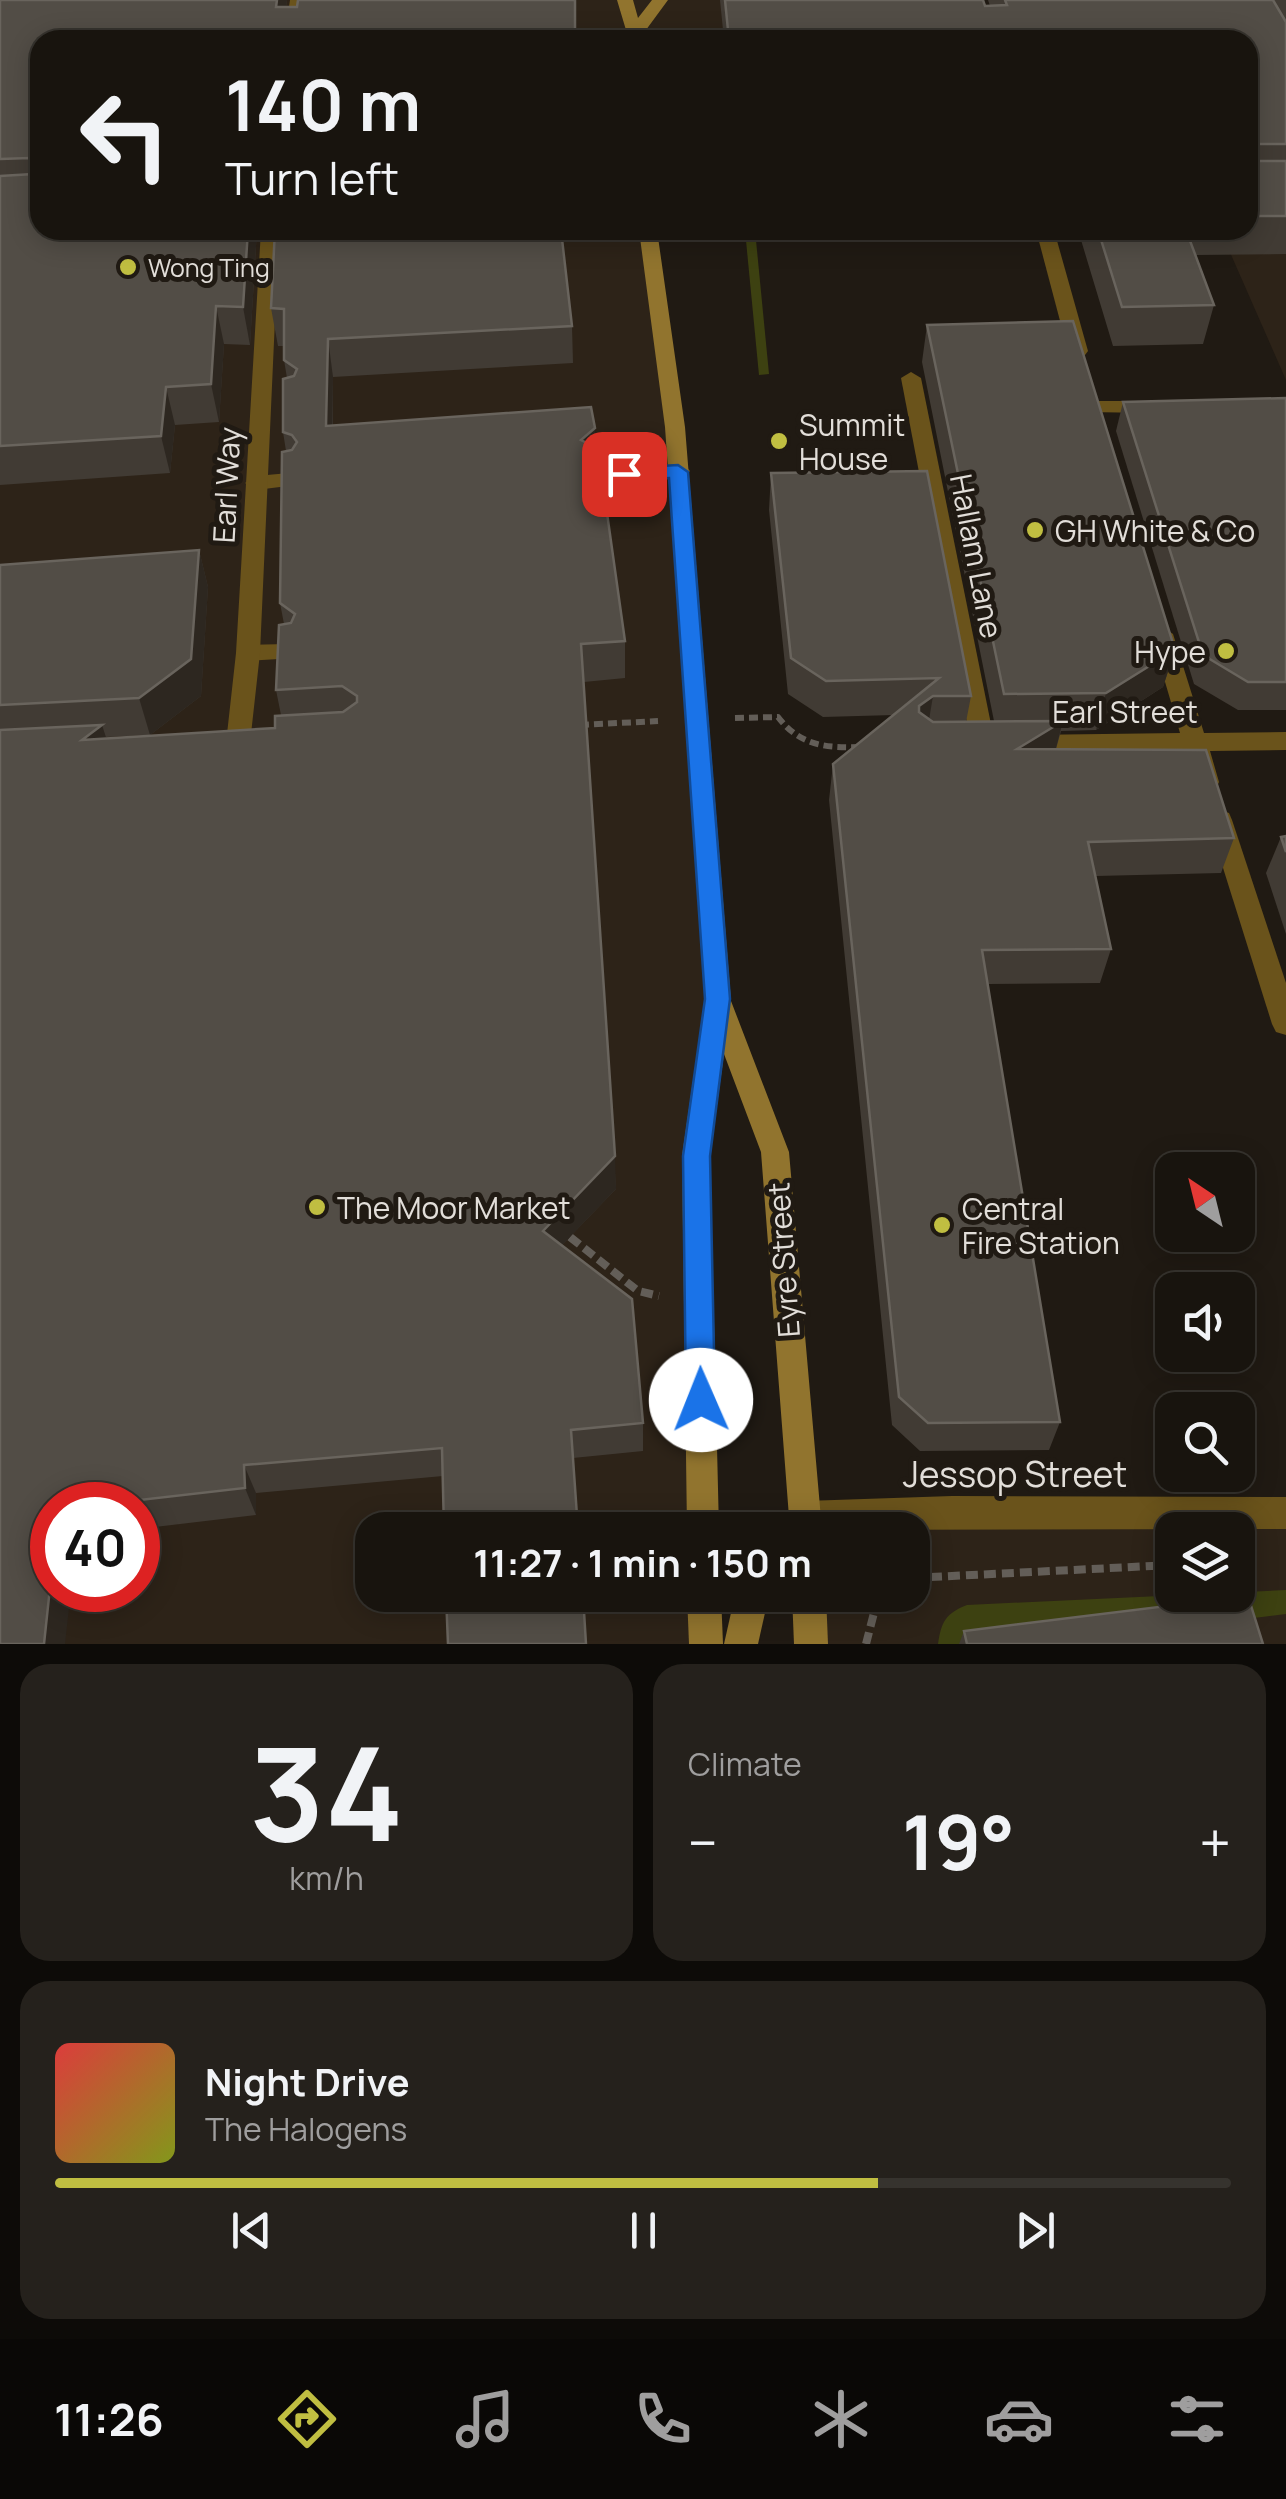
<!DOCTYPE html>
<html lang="en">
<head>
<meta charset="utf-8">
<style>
  body { margin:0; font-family:Manrope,sans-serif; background:#25211c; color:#f1f3f6; height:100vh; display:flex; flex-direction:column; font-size:38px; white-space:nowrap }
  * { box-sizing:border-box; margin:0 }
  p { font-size:32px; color:#9f9e9e }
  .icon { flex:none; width:55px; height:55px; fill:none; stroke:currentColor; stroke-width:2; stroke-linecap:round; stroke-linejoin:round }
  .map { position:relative; height:1644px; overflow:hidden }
  .drawer { display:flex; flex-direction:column; gap:20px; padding:20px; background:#0d0b08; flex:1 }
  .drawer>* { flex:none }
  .banner { position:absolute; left:30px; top:30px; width:1228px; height:210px; border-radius:30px; box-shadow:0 5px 25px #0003,0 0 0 2px #36332e; background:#18140e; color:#f1f3f6; overflow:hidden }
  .needle { width:65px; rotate:325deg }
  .fabs { position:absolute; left:1155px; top:1152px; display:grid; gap:20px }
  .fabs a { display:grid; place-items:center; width:100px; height:100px; border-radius:20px; background:#18140e; box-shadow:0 5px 25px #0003,0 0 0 2px #36332e; font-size:50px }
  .speed { position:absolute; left:30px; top:1482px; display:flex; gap:20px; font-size:50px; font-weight:700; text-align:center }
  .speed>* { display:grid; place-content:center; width:130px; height:130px; border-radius:50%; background:#18140e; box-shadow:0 5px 25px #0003,0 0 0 2px #36332e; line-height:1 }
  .speed .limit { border:15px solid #d22; background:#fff; color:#111 }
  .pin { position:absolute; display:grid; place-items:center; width:85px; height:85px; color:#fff; margin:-42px; border-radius:20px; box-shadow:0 5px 15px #0006 }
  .me { position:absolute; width:110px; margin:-55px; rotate:359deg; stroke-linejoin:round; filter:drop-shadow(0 0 8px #0008) }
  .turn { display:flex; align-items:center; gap:35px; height:210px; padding:0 30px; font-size:45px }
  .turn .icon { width:130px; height:130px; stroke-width:2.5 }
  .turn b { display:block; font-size:70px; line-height:85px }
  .big { font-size:75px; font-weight:700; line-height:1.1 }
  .drawer .widget { flex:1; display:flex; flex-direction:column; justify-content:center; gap:15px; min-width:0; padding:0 35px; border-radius:30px; background:#25211c }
  .drawer .dial { align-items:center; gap:0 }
  .dial b { font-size:130px; line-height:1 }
  .song { display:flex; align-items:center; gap:30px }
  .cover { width:120px; height:120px; border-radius:15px; background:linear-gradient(135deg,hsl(0 70% 55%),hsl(70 70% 35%)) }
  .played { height:10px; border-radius:5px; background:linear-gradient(90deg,#c0be41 70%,#36332e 70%) }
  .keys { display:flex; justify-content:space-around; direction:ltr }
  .heat { display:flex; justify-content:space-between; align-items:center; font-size:55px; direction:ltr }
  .drawer .tiles { flex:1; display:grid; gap:20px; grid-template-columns:1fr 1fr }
  .widget:last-child { grid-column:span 2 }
  .trip { position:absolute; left:355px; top:1512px; width:575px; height:100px; border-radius:30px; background:#18140e; box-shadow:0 5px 25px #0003,0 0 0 2px #36332e; font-weight:700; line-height:100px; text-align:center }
  .tabs { display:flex; height:160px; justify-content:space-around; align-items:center; background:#0a0806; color:#9f9e9e }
  .tabs .icon { width:70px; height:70px }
  .tabs .on { color:#c0be41 }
  .tabs b { font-size:45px; color:#f1f3f6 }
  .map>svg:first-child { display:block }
</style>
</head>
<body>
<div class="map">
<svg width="1286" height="1644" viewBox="0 0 1286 1644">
  <rect width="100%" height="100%" fill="#201a13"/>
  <g fill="#2d2318" fill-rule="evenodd">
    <path d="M 0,0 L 756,0 L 980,40 L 40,40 L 40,230 L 648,230 L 718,999 L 696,1156 L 703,1530 L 372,1530 L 372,1595 L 704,1595 L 706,1644 L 0,1644 ZM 52,1505 L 138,1505 L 138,1590 L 52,1590 Z"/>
    <path d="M 1286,195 L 1286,380 L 1229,250 Z"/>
    <path d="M 1286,1513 L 1286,1644 L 811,1644 L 809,1595 L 912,1595 L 912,1530 L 806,1530 ZM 1172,1530 L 1238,1530 L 1238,1595 L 1172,1595 Z"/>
  </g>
  <g fill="#3d4111">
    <path d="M 745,230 L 755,230 L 769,374 L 759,375 Z"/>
    <path d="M 1286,1590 L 1286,1614 L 1041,1644 L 938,1644 C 941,1622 946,1613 967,1605 Z"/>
  </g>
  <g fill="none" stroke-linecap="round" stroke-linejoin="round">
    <g stroke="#635e58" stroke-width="6" stroke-dasharray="9 5" stroke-linecap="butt">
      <path d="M 735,718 L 778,717 C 800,746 826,748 860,747"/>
      <path d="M 580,725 L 658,721"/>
    </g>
    <g stroke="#635e58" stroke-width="8" stroke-dasharray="12 6" stroke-linecap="butt">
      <path d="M 570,1237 L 638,1291 L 659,1296"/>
      <path d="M 912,1578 L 1172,1565"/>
      <path d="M 866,1644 L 877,1601 L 886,1595"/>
    </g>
    <g fill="#6a531b" fill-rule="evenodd">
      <path d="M 679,464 L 686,466 L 690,471 L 686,476 L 597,483 L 586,476 L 597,469 Z"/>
      <path d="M 289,473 L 296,475 L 300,480 L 296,485 L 256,490 L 245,483 L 256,476 Z"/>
      <path d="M 287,644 L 299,652 L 295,658 L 248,661 L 236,653 L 248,645 Z"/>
    </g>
    <g fill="#6a531b" fill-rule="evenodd">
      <path d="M 290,0 L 306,0 L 300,40 L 284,40 Z"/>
      <path d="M 261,230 L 279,230 L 260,653 L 250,743 L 238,752 L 226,743 L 236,653 Z"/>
      <path d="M 1036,230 L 1054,230 L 1088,351 L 1085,355 L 1071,355 L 1068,351 Z"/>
      <path d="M 911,372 L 921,378 L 995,744 L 983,753 L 971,744 L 901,378 Z"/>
      <path d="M 1093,401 L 1153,401 L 1163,407 L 1153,413 L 1086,412 L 1083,407 Z"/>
      <path d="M 1162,626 L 1173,634 L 1204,733 L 1286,732 L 1286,750 L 1210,751 L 1219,782 L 1216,789 L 1198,789 L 1185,751 L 1017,750 L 1014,744 L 1017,738 L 1026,735 L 1180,733 L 1151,634 Z"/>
      <path d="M 1220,810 L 1229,813 L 1232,820 L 1286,983 L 1286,1035 L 1276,1032 L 1272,1024 L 1208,820 L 1211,813 Z"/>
      <path d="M 952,1496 L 1286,1497 L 1286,1529 L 797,1530 L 789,1517 L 793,1505 L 805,1501 Z"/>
    </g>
    <g fill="#91742e" fill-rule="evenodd">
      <path d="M 617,0 L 633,0 L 638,18 L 652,0 L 668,0 L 643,34 L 645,40 L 629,40 Z"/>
      <path d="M 639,230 L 657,230 L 685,427 L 731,1001 L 789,1152 L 822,1530 L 790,1530 L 761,1152 L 724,1054 L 710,1156 L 719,1530 L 687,1530 L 682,1156 L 705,999 L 665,427 Z"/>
      <path d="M 687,1595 L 721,1595 L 723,1644 L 689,1644 Z"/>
      <path d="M 735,1595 L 769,1595 L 758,1644 L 724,1644 Z"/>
      <path d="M 792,1595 L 826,1595 L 828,1644 L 794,1644 Z"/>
    </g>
  </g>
  <g fill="#413b34">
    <path d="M 0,0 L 287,0 L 286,7 L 40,40 L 257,230 L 250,345 L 224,344 L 219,422 L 175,425 L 170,473 L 0,485 Z"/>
    <path d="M 720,0 L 983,0 L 985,6 L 990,6 L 988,0 L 1286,0 L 1286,254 L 1195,255 L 1214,305 L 1203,344 L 1113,346 L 1078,230 L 1248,230 L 1248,40 L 724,40 Z"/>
    <path d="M 271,308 L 572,326 L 573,363 L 333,377 L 333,425 L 595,448 L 625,641 L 625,678 L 584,682 L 616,1189 L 562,1245 L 643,1423 L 643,1451 L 573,1458 L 443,1476 L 256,1493 L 256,1515 L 138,1529 L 138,1505 L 52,1505 L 0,1644 L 0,565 L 199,550 L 208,587 L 201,696 L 150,735 L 106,737 L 106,738 L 275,728 L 281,715 L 276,690 L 284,624 L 280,603 L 286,451 L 283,432 L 287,378 L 284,360 L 284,346 L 278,346 Z"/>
    <path d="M 927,325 L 1175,650 L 1163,687 L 1096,730 L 1061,731 L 1056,749 L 1234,838 L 1221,873 L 1096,876 L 1111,949 L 1100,983 L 988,984 L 1060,1422 L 1049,1450 L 920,1451 L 892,1425 L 829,800 L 833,764 L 894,715 L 823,717 L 788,694 L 769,510 L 771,473 L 971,696 L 966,722 L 994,721 L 922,362 Z"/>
    <path d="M 1286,398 L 1286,710 L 1238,710 L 1194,684 L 1116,431 L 1123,402 Z"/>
    <path d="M 1286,836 L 1286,934 L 1266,873 L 1281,837 Z"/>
    <path d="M 964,1631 L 1263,1644 L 959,1644 Z"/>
  </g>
  <g fill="#2d2720">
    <path d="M 277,0 L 287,0 L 282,40 L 276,7 Z"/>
    <path d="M 248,230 L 257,230 L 250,345 L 243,307 Z"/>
    <path d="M 216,306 L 224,344 L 219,422 L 211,384 Z"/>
    <path d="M 328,339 L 333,377 L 332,463 L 326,426 Z"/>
    <path d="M 166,387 L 175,425 L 170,473 L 161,436 Z"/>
    <path d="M 595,428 L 596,466 L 581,440 Z"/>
    <path d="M 199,550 L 208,587 L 201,696 L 150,735 L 139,698 Z"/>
    <path d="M 1175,650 L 1163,687 L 1096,730 L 1106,693 Z"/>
    <path d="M 933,696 L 927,732 L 913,742 L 919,706 Z"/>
    <path d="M 1063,721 L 1054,756 L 1017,749 Z"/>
    <path d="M 102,725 L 114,762 L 82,740 Z"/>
    <path d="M 615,1156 L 616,1189 L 546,1262 L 543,1231 Z"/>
    <path d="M 244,1465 L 256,1493 L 256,1515 L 245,1488 Z"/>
    <path d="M 52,1569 L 52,1590 L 71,1590 L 65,1644 L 44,1644 Z"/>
  </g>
  <g fill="#524d46" stroke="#69645d" stroke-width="2.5">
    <path d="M 0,0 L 277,0 L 276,7 L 297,7 L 298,0 L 575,0 L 575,40 L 40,40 L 40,230 L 248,230 L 243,307 L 216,306 L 211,384 L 166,387 L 161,436 L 0,446 L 0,176 L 33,174 L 34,161 L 30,158 L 0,159 Z"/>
    <path d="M 725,0 L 983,0 L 985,6 L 1007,5 L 1005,0 L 1273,0 L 1286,22 L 1286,144 L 1258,144 L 1255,148 L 1256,161 L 1286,161 L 1286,216 L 1248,216 L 1248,40 L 729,40 Z"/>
    <path d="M 275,230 L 561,230 L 572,326 L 328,339 L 326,426 L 591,407 L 595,428 L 581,440 L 598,449 L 625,641 L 581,644 L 615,1156 L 543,1231 L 632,1299 L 643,1423 L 571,1430 L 578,1530 L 444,1530 L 442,1448 L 244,1465 L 245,1488 L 96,1505 L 52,1505 L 52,1569 L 44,1644 L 0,1644 L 0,730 L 102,725 L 82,740 L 275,728 L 275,716 L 343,712 L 357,702 L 357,696 L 342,686 L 276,690 L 279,625 L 291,623 L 295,614 L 280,603 L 282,452 L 292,450 L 297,442 L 292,435 L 283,432 L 283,379 L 294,376 L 297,369 L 284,360 L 284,309 L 271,308 Z"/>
    <path d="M 1098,230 L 1186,230 L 1214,305 L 1122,307 Z"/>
    <path d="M 1073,321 L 1175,650 L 1106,693 L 1004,694 L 927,325 Z"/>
    <path d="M 1286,398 L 1286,682 L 1248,682 L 1203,655 L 1123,402 Z"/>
    <path d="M 927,471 L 971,696 L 933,696 L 919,706 L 919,712 L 933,722 L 1063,721 L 1017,749 L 1206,750 L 1234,838 L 1088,842 L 1111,949 L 982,950 L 1060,1422 L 928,1423 L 899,1397 L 833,764 L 939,678 L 826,681 L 791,658 L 771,473 Z"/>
    <path d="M 199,550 L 191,659 L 139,698 L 0,705 L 0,565 Z"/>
    <path d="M 1286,836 L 1286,852 L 1281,837 Z"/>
    <path d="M 446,1595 L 583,1595 L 586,1644 L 448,1644 Z"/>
    <path d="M 1248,1596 L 1263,1644 L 967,1644 L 964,1631 Z"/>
  </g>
  <path fill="#1a73e8" stroke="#114b97" stroke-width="2.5" d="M 678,465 L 688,472 L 730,999 L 710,1156 L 715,1400 L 711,1410 L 701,1414 L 691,1410 L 686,1400 L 683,1156 L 705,999 L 669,478 L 624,480 L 615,474 L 624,468 Z"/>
  <g fill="#c0be41" stroke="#201a13" stroke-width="4">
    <circle cx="128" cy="267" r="10"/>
    <circle cx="779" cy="441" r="10"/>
    <circle cx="1035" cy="530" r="10"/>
    <circle cx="1226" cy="651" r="10"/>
    <circle cx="317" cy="1207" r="10"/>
    <circle cx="942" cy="1225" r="10"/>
  </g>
  <g text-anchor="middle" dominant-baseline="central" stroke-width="10" stroke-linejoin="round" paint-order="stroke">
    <g font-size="25" fill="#e2ded9" stroke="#201a13" text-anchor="start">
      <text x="148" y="267">Wong Ting</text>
    </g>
    <g font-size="30" fill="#e2ded9" stroke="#201a13" text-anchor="start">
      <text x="799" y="424">Summit<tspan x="799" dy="34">House</tspan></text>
      <text x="1055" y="530">GH White &amp; Co</text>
      <text x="1206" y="651" text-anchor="end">Hype</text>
      <text x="337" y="1207">The Moor Market</text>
      <text x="962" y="1208">Central<tspan x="962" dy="34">Fire Station</tspan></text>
    </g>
    <g font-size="30" fill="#e2ded9" stroke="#201a13">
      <text transform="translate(226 485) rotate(-87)">Earl Way</text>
      <text transform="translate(977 556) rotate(79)">Hallam Lane</text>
      <text x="1125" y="711">Earl Street</text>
      <text transform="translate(783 1260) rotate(-94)">Eyre Street</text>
    </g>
    <g font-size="35" fill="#e2ded9" stroke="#201a13">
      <text x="1015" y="1474">Jessop Street</text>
    </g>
  </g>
</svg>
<div class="fabs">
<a><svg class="needle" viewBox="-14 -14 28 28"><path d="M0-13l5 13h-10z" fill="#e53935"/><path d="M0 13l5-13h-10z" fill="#9f9e9e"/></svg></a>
<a><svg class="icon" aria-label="sound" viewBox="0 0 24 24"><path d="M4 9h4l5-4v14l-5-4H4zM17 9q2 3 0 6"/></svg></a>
<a><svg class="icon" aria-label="search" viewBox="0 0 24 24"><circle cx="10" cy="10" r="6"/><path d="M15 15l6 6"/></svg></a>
<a><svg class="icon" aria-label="layers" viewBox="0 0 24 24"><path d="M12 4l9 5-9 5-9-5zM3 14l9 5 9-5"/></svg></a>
</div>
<div class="speed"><div class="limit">40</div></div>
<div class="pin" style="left:624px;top:474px;background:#d93025"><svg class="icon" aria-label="arrive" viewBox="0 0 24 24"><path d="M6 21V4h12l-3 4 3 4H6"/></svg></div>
<svg class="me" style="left:701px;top:1400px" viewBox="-20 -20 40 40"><circle r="19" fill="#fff"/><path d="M0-13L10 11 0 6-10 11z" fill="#1a73e8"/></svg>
<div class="trip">11:27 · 1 min · 150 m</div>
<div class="banner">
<div class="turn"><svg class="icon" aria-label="left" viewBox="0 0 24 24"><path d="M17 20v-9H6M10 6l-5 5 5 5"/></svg><div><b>140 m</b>Turn left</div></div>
</div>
</div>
<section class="drawer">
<div class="tiles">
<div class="widget dial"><b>34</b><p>km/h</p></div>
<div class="widget"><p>Climate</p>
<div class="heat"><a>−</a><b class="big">19°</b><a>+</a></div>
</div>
<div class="widget">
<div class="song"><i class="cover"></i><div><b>Night Drive</b><p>The Halogens</p></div></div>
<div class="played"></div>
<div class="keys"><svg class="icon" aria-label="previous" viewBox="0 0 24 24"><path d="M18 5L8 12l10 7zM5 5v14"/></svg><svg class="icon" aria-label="pause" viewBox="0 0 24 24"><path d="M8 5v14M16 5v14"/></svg><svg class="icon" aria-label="next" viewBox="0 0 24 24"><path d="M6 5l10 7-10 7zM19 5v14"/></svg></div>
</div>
</div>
</section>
<nav class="tabs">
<b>11:26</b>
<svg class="icon on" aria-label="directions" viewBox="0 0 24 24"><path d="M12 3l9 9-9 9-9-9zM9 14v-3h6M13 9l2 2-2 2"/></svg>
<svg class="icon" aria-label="music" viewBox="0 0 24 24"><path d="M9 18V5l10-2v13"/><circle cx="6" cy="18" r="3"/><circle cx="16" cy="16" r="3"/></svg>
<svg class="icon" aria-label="phone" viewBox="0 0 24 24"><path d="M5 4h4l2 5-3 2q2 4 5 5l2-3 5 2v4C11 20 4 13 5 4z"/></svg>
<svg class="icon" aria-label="climate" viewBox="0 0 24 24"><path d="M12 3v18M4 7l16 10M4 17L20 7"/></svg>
<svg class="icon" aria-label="car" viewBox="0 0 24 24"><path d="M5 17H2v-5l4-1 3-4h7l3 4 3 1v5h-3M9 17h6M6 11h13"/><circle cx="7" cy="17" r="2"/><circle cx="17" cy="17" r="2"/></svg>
<svg class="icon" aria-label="filters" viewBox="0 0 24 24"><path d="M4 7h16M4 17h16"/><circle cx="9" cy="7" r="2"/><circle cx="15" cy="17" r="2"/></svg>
</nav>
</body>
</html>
